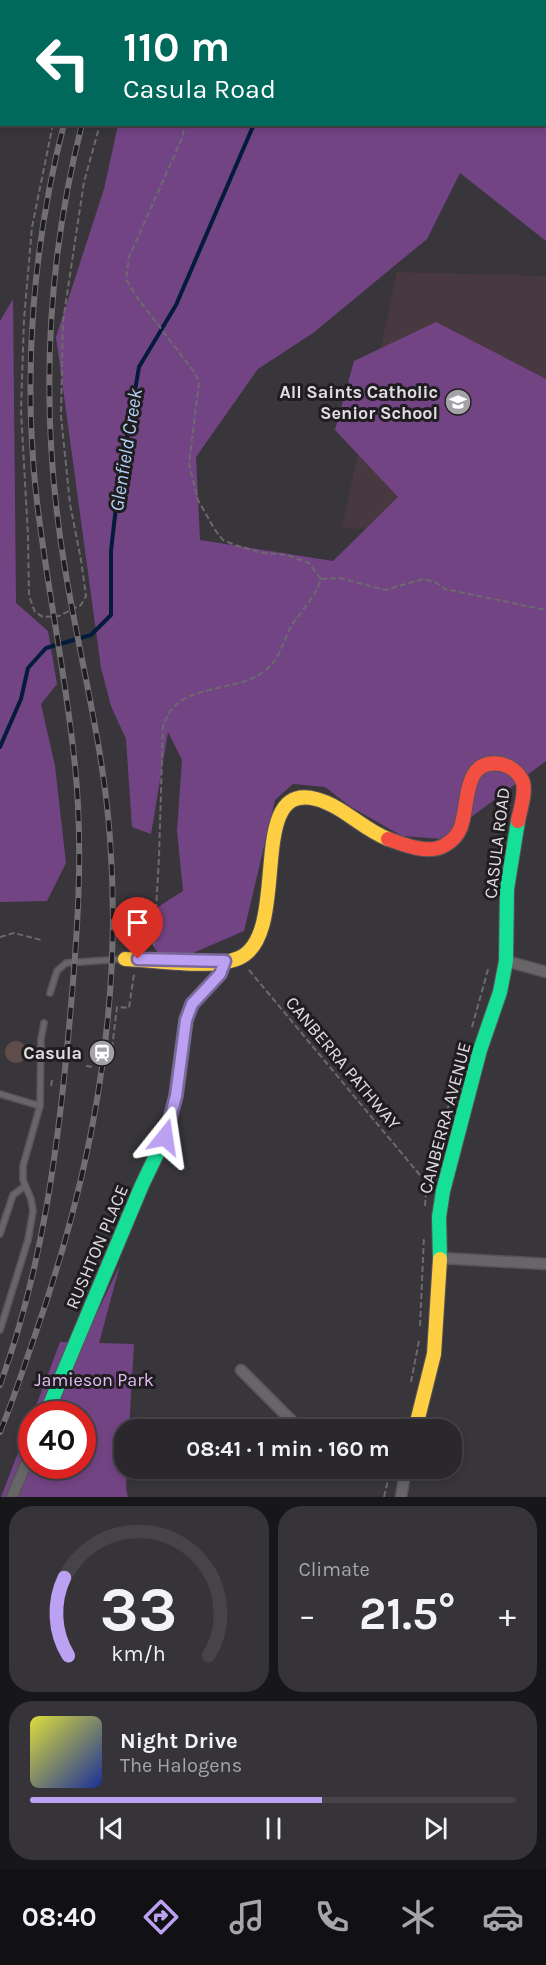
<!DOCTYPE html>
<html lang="en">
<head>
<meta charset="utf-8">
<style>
  body { margin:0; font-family:Karla,sans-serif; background:#363438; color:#f1f3f6; height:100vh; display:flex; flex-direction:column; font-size:22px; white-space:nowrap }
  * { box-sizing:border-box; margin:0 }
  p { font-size:20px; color:#a5a6a9 }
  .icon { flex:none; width:33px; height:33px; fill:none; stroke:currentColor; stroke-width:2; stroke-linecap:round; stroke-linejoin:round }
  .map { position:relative; height:1497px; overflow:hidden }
  .details { display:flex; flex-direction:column; gap:9px; padding:9px; background:#171618; flex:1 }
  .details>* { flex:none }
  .banner { position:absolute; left:0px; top:0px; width:546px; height:126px; box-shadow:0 3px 9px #0003,0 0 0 2px #464448; background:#00695c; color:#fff; overflow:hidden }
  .speed { position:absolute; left:18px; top:1401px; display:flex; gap:12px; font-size:30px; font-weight:700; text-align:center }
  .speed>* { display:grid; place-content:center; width:78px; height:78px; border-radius:50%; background:#2a282c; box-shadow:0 3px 9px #0003,0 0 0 2px #464448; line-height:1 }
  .speed .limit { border:9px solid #d22; background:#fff; color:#111 }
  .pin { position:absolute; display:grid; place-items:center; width:51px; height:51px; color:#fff; margin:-62px -26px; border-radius:50% 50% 50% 0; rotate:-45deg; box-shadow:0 0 6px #0007 }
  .pin .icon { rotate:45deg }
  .me { position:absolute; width:66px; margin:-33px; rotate:15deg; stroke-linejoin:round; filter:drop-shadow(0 0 4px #0008) }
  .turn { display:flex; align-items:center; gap:21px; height:126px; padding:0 24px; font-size:27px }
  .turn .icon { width:78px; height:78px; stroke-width:2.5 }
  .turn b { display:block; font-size:42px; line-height:51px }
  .big { font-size:45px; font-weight:700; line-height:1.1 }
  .details .card { flex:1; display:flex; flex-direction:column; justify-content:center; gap:9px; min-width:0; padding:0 21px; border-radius:24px; background:#363438 }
  .details .dial { align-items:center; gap:0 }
  .dial svg { height:156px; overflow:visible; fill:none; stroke:#464448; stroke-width:7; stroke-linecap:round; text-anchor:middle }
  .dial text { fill:#f1f3f6; stroke:none }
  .song { display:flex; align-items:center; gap:18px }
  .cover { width:72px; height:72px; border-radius:9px; background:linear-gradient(135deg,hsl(60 70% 55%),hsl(230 70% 35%)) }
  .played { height:6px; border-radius:3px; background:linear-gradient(90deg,#bca0f2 60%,#464448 60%) }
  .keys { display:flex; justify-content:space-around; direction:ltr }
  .heat { display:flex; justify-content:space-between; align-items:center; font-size:33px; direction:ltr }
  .details .tiles { flex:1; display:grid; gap:9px; grid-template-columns:1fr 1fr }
  .card:last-child { grid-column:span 2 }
  .trip { position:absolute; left:114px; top:1419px; width:348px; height:60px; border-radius:24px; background:#2a282c; box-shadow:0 3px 9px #0003,0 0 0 2px #464448; font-weight:700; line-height:60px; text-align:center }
  .menu { display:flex; height:96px; justify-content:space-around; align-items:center; background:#111012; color:#a5a6a9 }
  .menu .icon { width:42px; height:42px }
  .menu .selected { color:#bca0f2 }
  .menu b { font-size:27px; color:#f1f3f6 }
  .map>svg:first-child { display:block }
</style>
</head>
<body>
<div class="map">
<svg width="546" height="1497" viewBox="0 0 546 1497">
  <rect width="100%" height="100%" fill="#38363a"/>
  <path fill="#483840" d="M 397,272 L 546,276 L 546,537 L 342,528 Z"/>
  <g fill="#734484">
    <path d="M 188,0 L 546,0 L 546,241 L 460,173 L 427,239 L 313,333 L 258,369 L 196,457 L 200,540 L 333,561 L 398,497 L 335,430 L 354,361 L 436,322 L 546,379 L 546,761 L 442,839 L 402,836 L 351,807 L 325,787 L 293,784 L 275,800 L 244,931 L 193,953 L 158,953 L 136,921 L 183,891 L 177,831 L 182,760 L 168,732 L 151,834 L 132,827 L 126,739 L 111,706 L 101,668 L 56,337 L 104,189 L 118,125 L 544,124 L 544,2 L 165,1 Z"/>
    <path d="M 13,299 L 16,603 L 48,631 L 57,684 L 41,704 L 55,766 L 66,863 L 47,901 L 0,902 L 0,321 Z"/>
    <path d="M 120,1265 L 99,1343 L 134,1344 L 129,1429 L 124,1430 L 124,1468 L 127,1469 L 126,1489 L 128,1497 L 1,1497 L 31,1419 L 32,1466 L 82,1466 L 82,1414 L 33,1414 L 60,1342 L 83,1342 Z"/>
  </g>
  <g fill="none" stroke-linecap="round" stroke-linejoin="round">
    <g stroke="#051b3b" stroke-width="4">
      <path d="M 369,2 L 369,0"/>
      <path d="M 0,747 L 21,699 L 28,668 L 46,648 L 91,635 L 111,615 L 111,551 L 118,489 L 139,367 L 176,305 L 254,124"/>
    </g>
  </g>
  <circle fill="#5f4d49" cx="16" cy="1052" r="11"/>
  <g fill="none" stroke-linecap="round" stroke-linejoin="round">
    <defs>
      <g id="lane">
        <path d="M 50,993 L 57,971 L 66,963 L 123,959"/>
        <path d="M 0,1094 L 40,1106"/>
        <path d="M 0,1234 L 13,1195 L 25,1186"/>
        <path d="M 0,1330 L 28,1240 L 33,1211 L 31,1199 L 23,1180 L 23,1166 L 40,1106 L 41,1039 L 44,1023"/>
      </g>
      <g id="street">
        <path d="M 506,961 L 546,972"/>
        <path d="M 440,1258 L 546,1264"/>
        <path d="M 241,1370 L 301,1430"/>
        <path d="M 12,1497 L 32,1450"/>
        <path d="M 401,1497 L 406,1468"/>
      </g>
      <g id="fast">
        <path d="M 440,1259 L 439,1217 L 443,1191 L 480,1050 L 500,992 L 506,961 L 507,889 L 518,821"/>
        <path d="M 46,1414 L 142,1185 L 165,1137 L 176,1096 L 186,1020 L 192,1004 L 220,974 L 225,961"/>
      </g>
      <g id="slow">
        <path d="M 125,959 C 156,960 212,970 239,958 C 293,934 244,780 316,799 C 343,806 362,829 388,839"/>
        <path d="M 415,1430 L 434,1354 L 440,1259"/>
      </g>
      <path id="jam" d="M 388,839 C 404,845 430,855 445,845 C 452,841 457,836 460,829 C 470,807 461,757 501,764 C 510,766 518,772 522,780 C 527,790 520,810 518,821"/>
    </defs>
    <use href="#lane" stroke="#565457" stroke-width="8"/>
    <use href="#street" stroke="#565457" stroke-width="13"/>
    <use href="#fast" stroke="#565457" stroke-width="16"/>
    <use href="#slow" stroke="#565457" stroke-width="16"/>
    <use href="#jam" stroke="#565457" stroke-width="16"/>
    <g stroke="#6c6a6d" stroke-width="2" stroke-dasharray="6 3" stroke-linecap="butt">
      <path d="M 84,2 L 85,0"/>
      <path d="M 137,2 L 137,0"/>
      <path d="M 260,2 L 262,0"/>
      <path d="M 53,124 L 32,227 L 24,319 L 21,410 L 28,536 L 29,596 L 35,612 L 43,617 L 59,616 L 81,605 L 86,596 L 81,560 L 70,504 L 61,416 L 63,321 L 84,182 L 100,124"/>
      <path d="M 321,579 L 340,578 L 385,590 L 423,579 L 437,583 L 445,589 L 546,610"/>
      <path d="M 0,937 L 14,933 L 41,940"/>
      <path d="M 154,946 L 159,857 L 163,726 C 165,721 168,714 171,710 C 193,683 241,692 267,669 C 281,657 283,640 292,625 C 302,610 316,596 321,579 L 309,563 L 287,555 L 263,553 L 235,545 L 223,540 L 215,530 L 198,500 L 189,464 L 199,382 L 195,373 L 136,296 L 126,279 L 129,257 L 183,136 L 184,124"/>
      <path d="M 249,970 L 424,1180 L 428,1182"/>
      <path d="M 472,1027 L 489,966"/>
      <path d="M 112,1048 L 117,1007 L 129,1008 L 134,974"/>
      <path d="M 86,1066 L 93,1067"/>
      <path d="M 51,1086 L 52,1080"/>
      <path d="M 425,1206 C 427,1165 444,1124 455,1084"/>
      <path d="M 420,1326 L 424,1236"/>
      <path d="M 411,1382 L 419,1341"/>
      <path d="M 390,1430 L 403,1417"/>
      <path d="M 384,1497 L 391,1468"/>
    </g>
    <use href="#lane" stroke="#676567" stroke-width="5"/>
    <use href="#street" stroke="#676567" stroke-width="10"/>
    <use href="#fast" stroke="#16e098" stroke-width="14"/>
    <use href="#slow" stroke="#ffcf43" stroke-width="14"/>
    <use href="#jam" stroke="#f24e42" stroke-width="14"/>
    <defs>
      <g id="rail">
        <path d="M 97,2 L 98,0"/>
        <path d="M 112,2 L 112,0"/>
        <path d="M 0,1385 C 42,1270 58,1149 69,1028 C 77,941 84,853 75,766 C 66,674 46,584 36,493 C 23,371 33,243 64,124"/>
        <path d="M 0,1432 C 13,1401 23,1369 34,1338 C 91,1176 123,1011 110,839 C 104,750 81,663 66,575 C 40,425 44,273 82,124"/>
      </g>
    </defs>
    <use href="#rail" stroke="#716f71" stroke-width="6"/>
    <use href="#rail" stroke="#1f1d20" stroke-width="4" stroke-dasharray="11" stroke-linecap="butt"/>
  </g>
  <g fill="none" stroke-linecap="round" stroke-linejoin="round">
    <defs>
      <path id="route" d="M 138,959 L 225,961 L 220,974 L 192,1004 L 186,1020 L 176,1096 L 165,1137"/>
    </defs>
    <use href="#route" stroke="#7a689d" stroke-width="15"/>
    <use href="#route" stroke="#bca0f2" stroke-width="10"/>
  </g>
  <defs>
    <symbol id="school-disc" viewBox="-11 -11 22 22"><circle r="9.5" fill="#a5a2a7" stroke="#1f1d20"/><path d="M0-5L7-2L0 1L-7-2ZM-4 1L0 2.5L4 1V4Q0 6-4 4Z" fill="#fff"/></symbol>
    <symbol id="station-disc" viewBox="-11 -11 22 22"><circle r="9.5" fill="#a5a2a7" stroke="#1f1d20"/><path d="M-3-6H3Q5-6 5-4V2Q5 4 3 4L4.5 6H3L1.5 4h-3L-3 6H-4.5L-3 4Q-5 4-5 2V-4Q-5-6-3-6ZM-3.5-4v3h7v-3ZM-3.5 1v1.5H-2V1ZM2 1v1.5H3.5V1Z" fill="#fff"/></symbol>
  </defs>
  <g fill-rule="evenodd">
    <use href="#school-disc" x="443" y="387" width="30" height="30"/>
    <use href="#station-disc" x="87" y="1038" width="30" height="30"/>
  </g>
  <g text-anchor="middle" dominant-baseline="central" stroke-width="6" stroke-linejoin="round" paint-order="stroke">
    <g font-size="18" font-weight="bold" fill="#e0dce1" stroke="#1f1d20" text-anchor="end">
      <text x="438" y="392">All Saints Catholic<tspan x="438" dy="21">Senior School</tspan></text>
      <text x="82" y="1053">Casula</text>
    </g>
    <g font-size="18" fill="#e0dce1" stroke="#1f1d20">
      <text transform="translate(497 843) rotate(-83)">CASULA ROAD</text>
      <text transform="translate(343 1063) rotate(50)">CANBERRA PATHWAY</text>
      <text transform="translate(445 1118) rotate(-75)">CANBERRA AVENUE</text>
      <text transform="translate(97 1247) rotate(-67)">RUSHTON PLACE</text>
    </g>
    <g font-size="18" fill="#e6baf6" stroke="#1f1d20">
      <text x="94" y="1380">Jamieson Park</text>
    </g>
    <g font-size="20" font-style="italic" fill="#b3d1f7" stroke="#1f1d20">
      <text transform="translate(126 450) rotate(-81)">Glenfield Creek</text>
    </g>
  </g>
</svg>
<div class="speed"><div class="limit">40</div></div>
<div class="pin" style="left:138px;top:959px;background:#d93025"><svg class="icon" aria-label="arrive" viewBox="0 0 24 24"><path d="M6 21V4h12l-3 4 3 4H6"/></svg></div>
<svg class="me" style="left:165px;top:1137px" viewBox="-20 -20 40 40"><path d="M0-17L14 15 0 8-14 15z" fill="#bca0f2" stroke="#fff" stroke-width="4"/></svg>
<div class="trip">08:41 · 1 min · 160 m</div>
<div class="banner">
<div class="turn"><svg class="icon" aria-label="left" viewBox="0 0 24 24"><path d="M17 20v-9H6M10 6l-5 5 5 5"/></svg><div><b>110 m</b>Casula Road</div></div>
</div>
</div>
<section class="details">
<div class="tiles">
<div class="card dial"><svg viewBox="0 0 100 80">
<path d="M14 69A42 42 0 1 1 86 69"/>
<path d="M14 69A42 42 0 0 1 12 29" stroke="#bca0f2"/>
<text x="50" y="56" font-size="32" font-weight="700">33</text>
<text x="50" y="72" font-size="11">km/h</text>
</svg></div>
<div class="card"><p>Climate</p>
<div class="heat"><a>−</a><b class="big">21.5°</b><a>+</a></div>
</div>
<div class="card">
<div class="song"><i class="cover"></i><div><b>Night Drive</b><p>The Halogens</p></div></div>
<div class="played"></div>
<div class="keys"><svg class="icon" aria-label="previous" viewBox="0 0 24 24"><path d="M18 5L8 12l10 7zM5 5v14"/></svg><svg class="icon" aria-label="pause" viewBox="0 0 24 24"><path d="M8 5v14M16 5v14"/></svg><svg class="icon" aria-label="next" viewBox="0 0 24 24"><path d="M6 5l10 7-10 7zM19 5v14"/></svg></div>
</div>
</div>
</section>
<nav class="menu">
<b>08:40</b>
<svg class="icon selected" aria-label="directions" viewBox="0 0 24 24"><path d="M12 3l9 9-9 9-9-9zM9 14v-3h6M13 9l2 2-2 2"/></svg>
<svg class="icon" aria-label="music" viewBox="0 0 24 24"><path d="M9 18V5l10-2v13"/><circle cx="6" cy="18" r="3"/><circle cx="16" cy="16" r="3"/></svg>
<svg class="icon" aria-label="phone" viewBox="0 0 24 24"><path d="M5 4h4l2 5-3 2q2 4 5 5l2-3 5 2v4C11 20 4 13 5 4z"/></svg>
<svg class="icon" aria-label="climate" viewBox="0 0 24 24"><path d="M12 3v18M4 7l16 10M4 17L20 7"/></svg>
<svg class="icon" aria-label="car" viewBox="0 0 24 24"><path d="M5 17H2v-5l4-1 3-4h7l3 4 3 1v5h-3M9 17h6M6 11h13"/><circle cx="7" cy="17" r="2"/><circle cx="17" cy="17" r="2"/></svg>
</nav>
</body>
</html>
